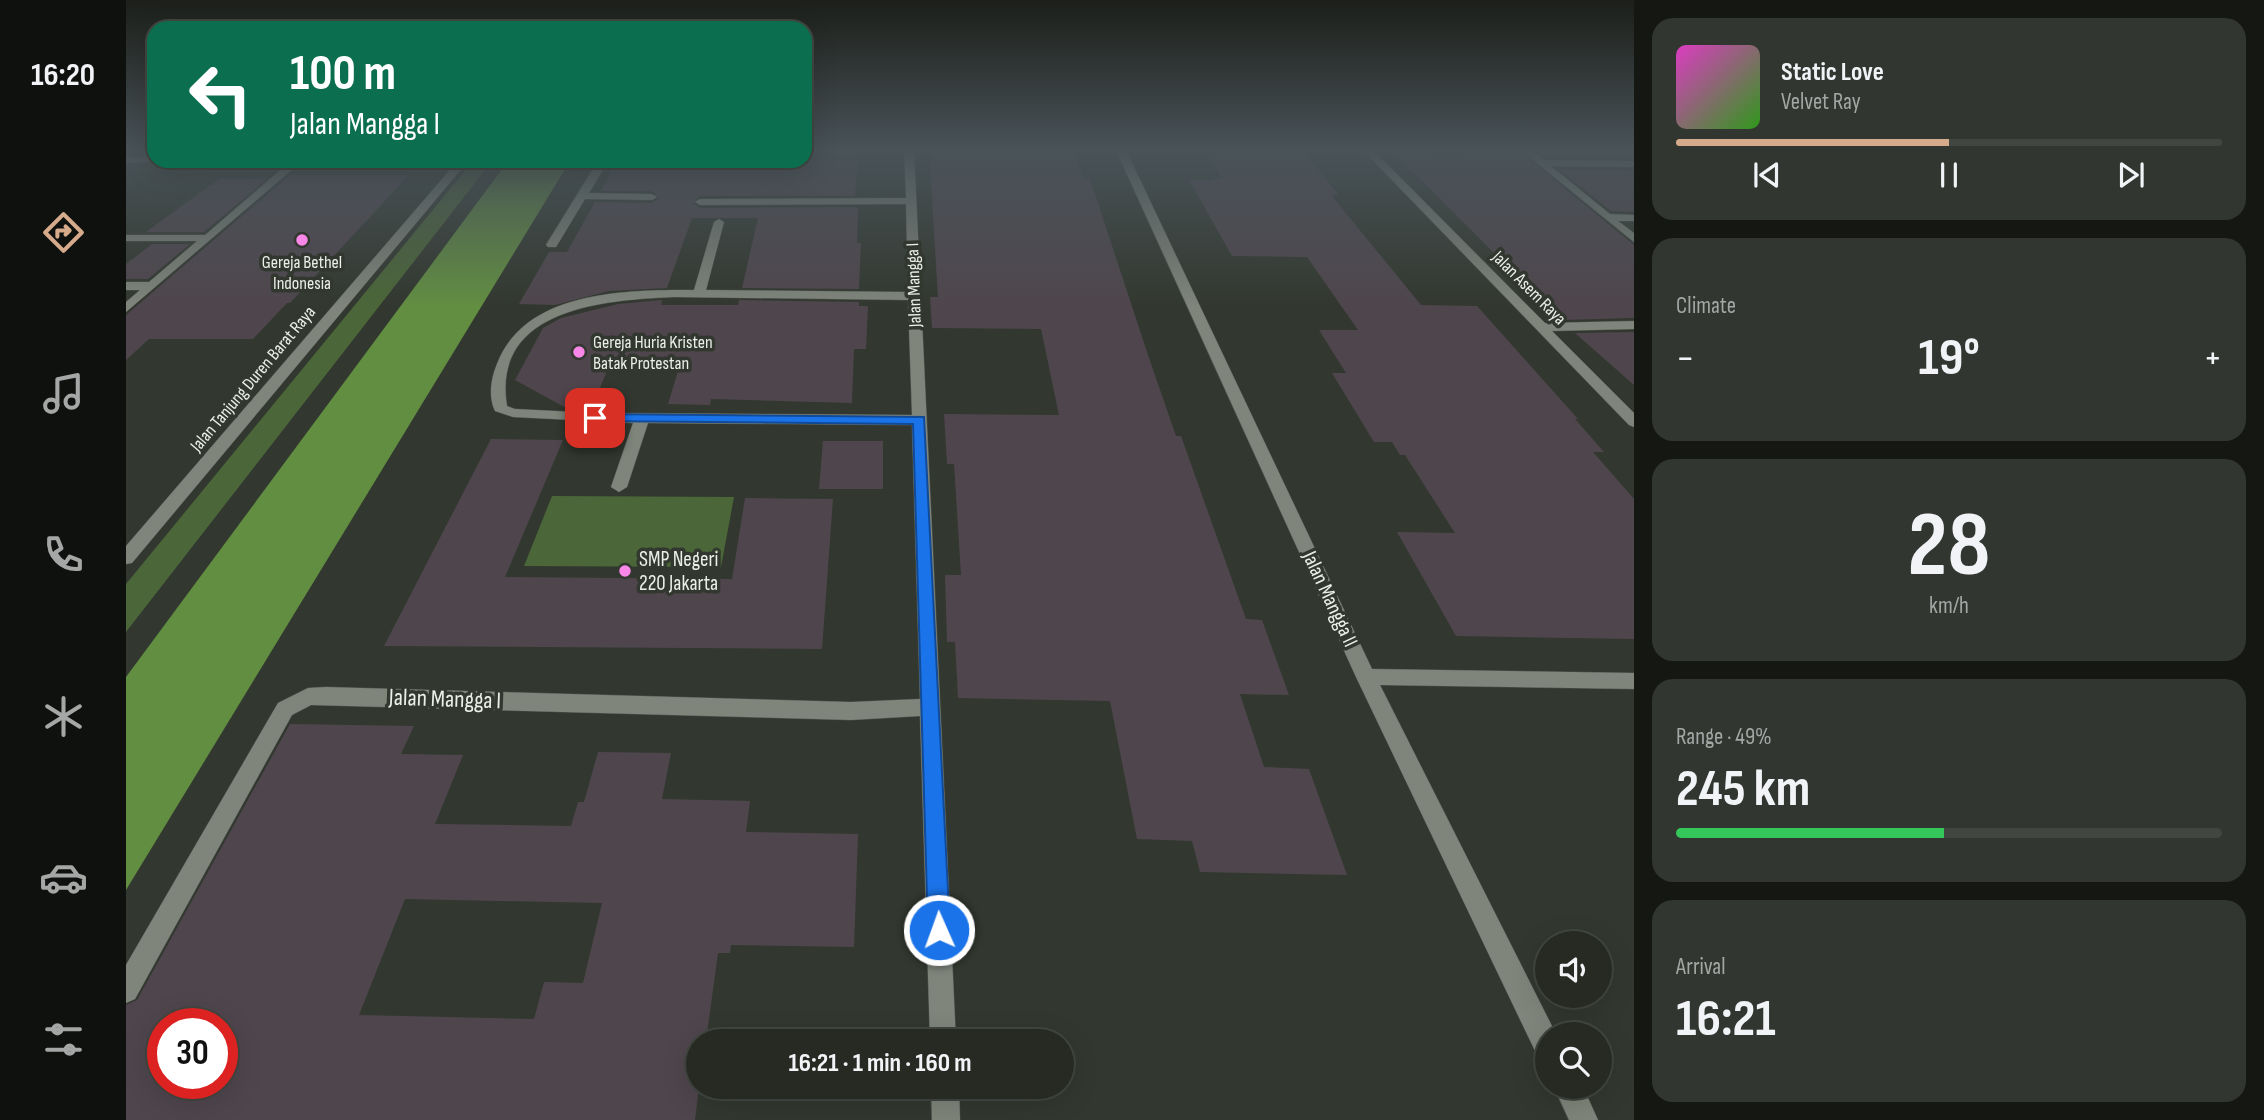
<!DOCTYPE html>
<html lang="en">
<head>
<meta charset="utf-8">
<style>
  body { margin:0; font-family:"Sofia Sans Condensed",sans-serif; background:#323630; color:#f1f3f6; height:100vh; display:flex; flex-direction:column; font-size:26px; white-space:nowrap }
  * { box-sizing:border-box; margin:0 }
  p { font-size:23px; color:#a4a7a6 }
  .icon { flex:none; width:38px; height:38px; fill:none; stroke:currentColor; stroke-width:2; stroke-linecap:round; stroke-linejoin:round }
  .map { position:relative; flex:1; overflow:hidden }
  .side { display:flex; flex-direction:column; gap:18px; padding:18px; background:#151713; width:630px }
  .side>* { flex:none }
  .guide { position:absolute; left:21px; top:21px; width:665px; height:147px; border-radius:21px; box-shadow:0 7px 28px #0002,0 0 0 2px #424641; background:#0b6e4f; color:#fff; overflow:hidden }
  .buttons { position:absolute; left:1409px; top:931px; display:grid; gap:14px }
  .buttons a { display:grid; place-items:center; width:77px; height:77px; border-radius:50%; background:#262a23; box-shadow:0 7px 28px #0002,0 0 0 2px #424641; font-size:35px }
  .speed { position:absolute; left:21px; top:1008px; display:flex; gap:14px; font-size:35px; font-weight:700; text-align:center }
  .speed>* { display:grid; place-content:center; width:91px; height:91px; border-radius:50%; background:#262a23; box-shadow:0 7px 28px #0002,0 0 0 2px #424641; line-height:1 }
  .speed .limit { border:10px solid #d22; background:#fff; color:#111 }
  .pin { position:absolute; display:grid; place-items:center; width:60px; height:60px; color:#fff; margin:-30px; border-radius:14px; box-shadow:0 4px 10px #0006 }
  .me { position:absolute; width:77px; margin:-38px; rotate:358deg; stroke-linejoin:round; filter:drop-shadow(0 0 5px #0008) }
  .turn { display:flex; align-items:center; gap:24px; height:147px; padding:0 28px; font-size:32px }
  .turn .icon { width:91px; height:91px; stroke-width:2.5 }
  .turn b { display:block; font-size:49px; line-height:60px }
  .big { font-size:52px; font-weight:700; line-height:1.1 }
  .side .card { flex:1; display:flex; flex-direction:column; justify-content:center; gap:10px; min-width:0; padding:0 24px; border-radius:21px; background:#323630 }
  .side .dial { align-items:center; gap:0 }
  .dial b { font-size:91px; line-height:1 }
  .song { display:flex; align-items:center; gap:21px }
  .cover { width:84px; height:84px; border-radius:10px; background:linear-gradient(135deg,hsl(310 70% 55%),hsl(110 70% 35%)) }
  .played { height:7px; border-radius:4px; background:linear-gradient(90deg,#d6ab8b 50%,#424641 50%) }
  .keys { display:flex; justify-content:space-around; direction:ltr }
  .heat { display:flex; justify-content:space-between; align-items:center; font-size:38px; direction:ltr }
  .charge { height:10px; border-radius:5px; background:linear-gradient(90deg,#34c759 49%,#424641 0) }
  .trip { position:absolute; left:560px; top:1029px; width:388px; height:70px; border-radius:35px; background:#262a23; box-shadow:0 7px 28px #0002,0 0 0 2px #424641; font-weight:700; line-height:70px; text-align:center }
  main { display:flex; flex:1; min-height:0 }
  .tabs { display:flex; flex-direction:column; width:126px; justify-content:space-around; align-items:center; background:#0f110e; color:#a4a7a6 }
  .tabs .icon { width:49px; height:49px }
  .tabs .selected { color:#d6ab8b }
  .tabs b { font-size:32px; color:#f1f3f6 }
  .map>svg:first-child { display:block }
</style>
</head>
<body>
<main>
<nav class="tabs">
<b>16:20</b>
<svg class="icon selected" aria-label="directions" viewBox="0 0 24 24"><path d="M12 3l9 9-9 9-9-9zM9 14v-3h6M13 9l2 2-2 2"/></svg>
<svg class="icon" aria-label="music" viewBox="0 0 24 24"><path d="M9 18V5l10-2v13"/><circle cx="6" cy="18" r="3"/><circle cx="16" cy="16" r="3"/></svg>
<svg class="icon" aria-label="phone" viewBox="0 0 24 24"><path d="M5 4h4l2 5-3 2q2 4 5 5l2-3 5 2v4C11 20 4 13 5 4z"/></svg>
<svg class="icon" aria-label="climate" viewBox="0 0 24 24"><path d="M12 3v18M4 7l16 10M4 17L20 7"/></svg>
<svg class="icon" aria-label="car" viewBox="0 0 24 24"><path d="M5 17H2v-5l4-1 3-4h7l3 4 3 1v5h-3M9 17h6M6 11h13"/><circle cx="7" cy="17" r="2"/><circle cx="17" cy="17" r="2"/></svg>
<svg class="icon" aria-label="filters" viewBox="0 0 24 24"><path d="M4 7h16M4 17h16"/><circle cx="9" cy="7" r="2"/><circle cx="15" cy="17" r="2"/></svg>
</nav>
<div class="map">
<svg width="1508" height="1120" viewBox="0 0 1508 1120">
  <rect width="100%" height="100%" fill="#32382f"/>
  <path fill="#394233" d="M 0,150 L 28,150 L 28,161 L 382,161 L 374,172 L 0,171 Z"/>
  <g fill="#4b6638">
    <path d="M 347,161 L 366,161 L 0,632 L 0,584 Z"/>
    <path d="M 426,496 L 608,497 L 595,567 L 398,566 Z"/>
  </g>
  <path fill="#628e42" d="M 382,161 L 444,161 L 0,890 L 0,677 Z"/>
  <g fill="#4f464d" fill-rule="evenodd">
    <path d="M 803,150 L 948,150 L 957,179 L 964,179 L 1022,355 L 1050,436 L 1055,436 L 1120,619 L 1136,620 L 1163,695 L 1114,694 L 1138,767 L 1183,769 L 1221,875 L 1074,872 L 1066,841 L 1011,839 L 984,701 L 832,698 L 829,642 L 821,642 L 819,575 L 835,575 L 828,464 L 821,464 L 818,414 L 933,415 L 915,329 L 806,328 L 804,297 L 812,297 Z"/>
    <path d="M 1090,150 L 1176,150 L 1213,195 L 1205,195 L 1295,305 L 1351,306 L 1452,419 L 1449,419 L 1478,452 L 1467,452 L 1508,499 L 1508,639 L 1330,636 L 1271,532 L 1329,533 L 1279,455 L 1274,455 L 1266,442 L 1248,442 L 1206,373 L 1220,373 L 1193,330 L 1232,330 L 1181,257 L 1106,256 L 1063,180 L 1089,180 L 1088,177 L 1096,178 L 1081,154 L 1092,154 Z"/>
    <path d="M 1333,150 L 1392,150 L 1508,245 L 1508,318 L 1435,320 L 1268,153 L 1336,154 Z"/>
    <path d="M 1410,150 L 1508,150 L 1508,158 L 1419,157 Z"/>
    <path d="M 679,159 L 732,159 L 729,196 L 574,196 L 567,203 L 574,208 L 729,207 L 732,209 L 731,243 L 735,243 L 733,289 L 616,288 L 632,218 L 566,218 L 541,288 L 483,291 L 429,305 L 393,304 L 423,252 L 441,252 L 469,202 L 526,203 L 533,198 L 526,191 L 475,191 L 489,165 L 607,164 L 606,168 L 679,167 Z"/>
    <path d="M 1432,169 L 1508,170 L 1508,212 L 1485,211 Z"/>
    <path d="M 164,175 L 283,175 L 164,303 L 161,303 L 127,339 L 23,339 L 0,360 L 0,315 Z"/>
    <path d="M 94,178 L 141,179 L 78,232 L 20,232 Z"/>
    <path d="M 26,244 L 64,244 L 22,279 L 0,279 L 0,264 Z"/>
    <path d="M 536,300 L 535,305 L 612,305 L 613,300 L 733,302 L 733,306 L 742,306 L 740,349 L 728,349 L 726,403 L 585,399 L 584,405 L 542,404 L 552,371 L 481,371 L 469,400 L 454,400 L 450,409 L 442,409 L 389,380 L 417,328 L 435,318 L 492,304 Z"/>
    <path d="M 1508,332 L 1508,385 L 1449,333 Z"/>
    <path d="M 365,439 L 437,440 L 379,577 L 606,579 L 619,498 L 707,499 L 696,649 L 258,646 Z"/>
    <path d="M 697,441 L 757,441 L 757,489 L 693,489 Z"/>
    <path d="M 164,724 L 288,726 L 275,754 L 337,755 L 309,824 L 445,826 L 452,802 L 458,802 L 472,752 L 545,753 L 536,799 L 624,801 L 620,832 L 732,834 L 728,947 L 605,945 L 604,953 L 592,953 L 580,1041 L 572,1041 L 573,1087 L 569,1120 L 0,1120 L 0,1005 L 11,1000 ZM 279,899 L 476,903 L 457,983 L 418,982 L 408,1019 L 233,1015 ZM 37,1024 L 96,1024 L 96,1083 L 37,1083 Z"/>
  </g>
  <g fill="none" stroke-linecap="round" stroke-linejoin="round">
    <defs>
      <g id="minor">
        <path d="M 778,150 L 788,150 L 830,1041 L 804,1041 L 794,716 L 725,720 L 185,705 L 166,715 L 9,999 L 0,1003 L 0,965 L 152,703 L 182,688 L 200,687 L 725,702 L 794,699 L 786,425 L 522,423 L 501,487 L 493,492 L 485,487 L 507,423 L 387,417 L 369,411 C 362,397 365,378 371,364 C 399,290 501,290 568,290 L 588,222 L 593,219 L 598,222 L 580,290 L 782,292 L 780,204 L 574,205 L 569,202 L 574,199 L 780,198 ZM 549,297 L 782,300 L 786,415 L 469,413 L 389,409 L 381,406 C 365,307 481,300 549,297 Z"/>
        <path d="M 990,150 L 1000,150 L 1246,669 L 1508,673 L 1508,689 L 1254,685 L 1430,1034 L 1421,1034 L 1421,1058 L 1411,1055 L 1230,677 Z"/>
        <path d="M 1237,150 L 1247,150 L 1419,323 L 1508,321 L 1508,329 L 1426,331 L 1508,413 L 1508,427 L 1503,425 Z"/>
        <path d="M 1395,150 L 1406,150 L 1418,160 L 1508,161 L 1508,167 L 1425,166 L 1484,214 L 1508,215 L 1508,221 L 1492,221 L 1508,233 L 1508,242 Z"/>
        <path d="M 0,157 L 28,157 L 28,161 L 32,161 L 0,163 Z"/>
        <path d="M 165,161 L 176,161 L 0,312 L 0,302 L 14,290 L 0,290 L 0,282 L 23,282 L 71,241 L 0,241 L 0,235 L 79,235 Z"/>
        <path d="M 256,161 L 342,161 L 6,563 L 0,564 L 0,546 L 329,164 L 261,164 Z"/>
        <path d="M 472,161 L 482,161 L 463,193 L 526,194 L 531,197 L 526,200 L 459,199 L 430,247 L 422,247 L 420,245 Z"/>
        <path d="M 805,1087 L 833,1087 L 834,1120 L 806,1120 Z"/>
        <path d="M 1428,1087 L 1457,1087 L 1472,1120 L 1443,1120 Z"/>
      </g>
    </defs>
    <use href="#minor" stroke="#50554e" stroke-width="1"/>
    <use href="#minor" fill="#7f857b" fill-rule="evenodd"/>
  </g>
  <linearGradient id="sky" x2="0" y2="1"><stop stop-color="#1c1f1a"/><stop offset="0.49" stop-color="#495358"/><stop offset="1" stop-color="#495358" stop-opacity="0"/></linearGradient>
  <rect width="1508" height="307" fill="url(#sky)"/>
  <path fill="#1a73e8" stroke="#114b97" stroke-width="2" d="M 469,414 L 798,417 L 824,930 L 821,938 L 813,941 L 805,938 L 802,930 L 787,424 L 465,421 L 463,418 Z"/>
  <g fill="#f987e8" stroke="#32382f" stroke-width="2.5">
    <circle cx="176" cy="240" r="7"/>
    <circle cx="453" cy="352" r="7"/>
    <circle cx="499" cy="571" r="7"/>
  </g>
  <g text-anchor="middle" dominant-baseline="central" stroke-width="7" stroke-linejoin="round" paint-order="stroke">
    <g font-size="18" fill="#ebefe9" stroke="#32382f">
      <text x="176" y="262">Gereja Bethel<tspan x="176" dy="21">Indonesia</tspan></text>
      <text x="467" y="342" text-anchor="start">Gereja Huria Kristen<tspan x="467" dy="21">Batak Protestan</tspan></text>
    </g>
    <g font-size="18" fill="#ebefe9" stroke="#32382f">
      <text transform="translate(788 285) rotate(-92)">Jalan Mangga I</text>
      <text transform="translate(1403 288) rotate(45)">Jalan Asem Raya</text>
      <text transform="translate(127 379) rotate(-50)">Jalan Tanjung Duren Barat Raya</text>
    </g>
    <g font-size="21" fill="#ebefe9" stroke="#32382f" text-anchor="start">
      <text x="513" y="559">SMP Negeri<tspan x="513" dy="24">220 Jakarta</tspan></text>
    </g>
    <g font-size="21" fill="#ebefe9" stroke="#32382f">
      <text transform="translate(1204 599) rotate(65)">Jalan Mangga II</text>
    </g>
    <g font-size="24" fill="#ebefe9" stroke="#32382f">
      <text transform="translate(319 699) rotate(2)">Jalan Mangga I</text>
    </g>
  </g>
</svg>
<div class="buttons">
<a><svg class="icon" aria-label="sound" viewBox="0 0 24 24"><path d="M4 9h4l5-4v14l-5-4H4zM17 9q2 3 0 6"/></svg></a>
<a><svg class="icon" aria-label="search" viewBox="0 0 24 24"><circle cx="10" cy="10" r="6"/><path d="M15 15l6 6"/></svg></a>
</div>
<div class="speed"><div class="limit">30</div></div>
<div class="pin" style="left:469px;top:418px;background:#d93025"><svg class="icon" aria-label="arrive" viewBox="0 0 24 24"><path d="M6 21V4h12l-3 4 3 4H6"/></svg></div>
<svg class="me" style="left:813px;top:930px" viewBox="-20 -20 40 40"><circle r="17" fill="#1a73e8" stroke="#fff" stroke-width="3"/><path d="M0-11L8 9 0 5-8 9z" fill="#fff"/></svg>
<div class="trip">16:21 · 1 min · 160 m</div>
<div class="guide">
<div class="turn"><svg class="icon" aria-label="left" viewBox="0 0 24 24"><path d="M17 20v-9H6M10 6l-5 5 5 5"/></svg><div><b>100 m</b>Jalan Mangga I</div></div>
</div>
</div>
<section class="side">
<div class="card">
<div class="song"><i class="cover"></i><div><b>Static Love</b><p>Velvet Ray</p></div></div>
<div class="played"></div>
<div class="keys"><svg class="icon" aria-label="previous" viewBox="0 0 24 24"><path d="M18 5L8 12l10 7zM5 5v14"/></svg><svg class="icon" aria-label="pause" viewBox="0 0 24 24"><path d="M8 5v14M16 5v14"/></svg><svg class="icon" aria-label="next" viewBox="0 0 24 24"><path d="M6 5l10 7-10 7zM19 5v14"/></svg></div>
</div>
<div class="card"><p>Climate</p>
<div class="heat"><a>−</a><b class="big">19°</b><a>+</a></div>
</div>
<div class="card dial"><b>28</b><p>km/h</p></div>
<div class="card"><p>Range · 49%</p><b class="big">245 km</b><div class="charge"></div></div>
<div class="card"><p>Arrival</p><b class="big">16:21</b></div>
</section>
</main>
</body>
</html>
